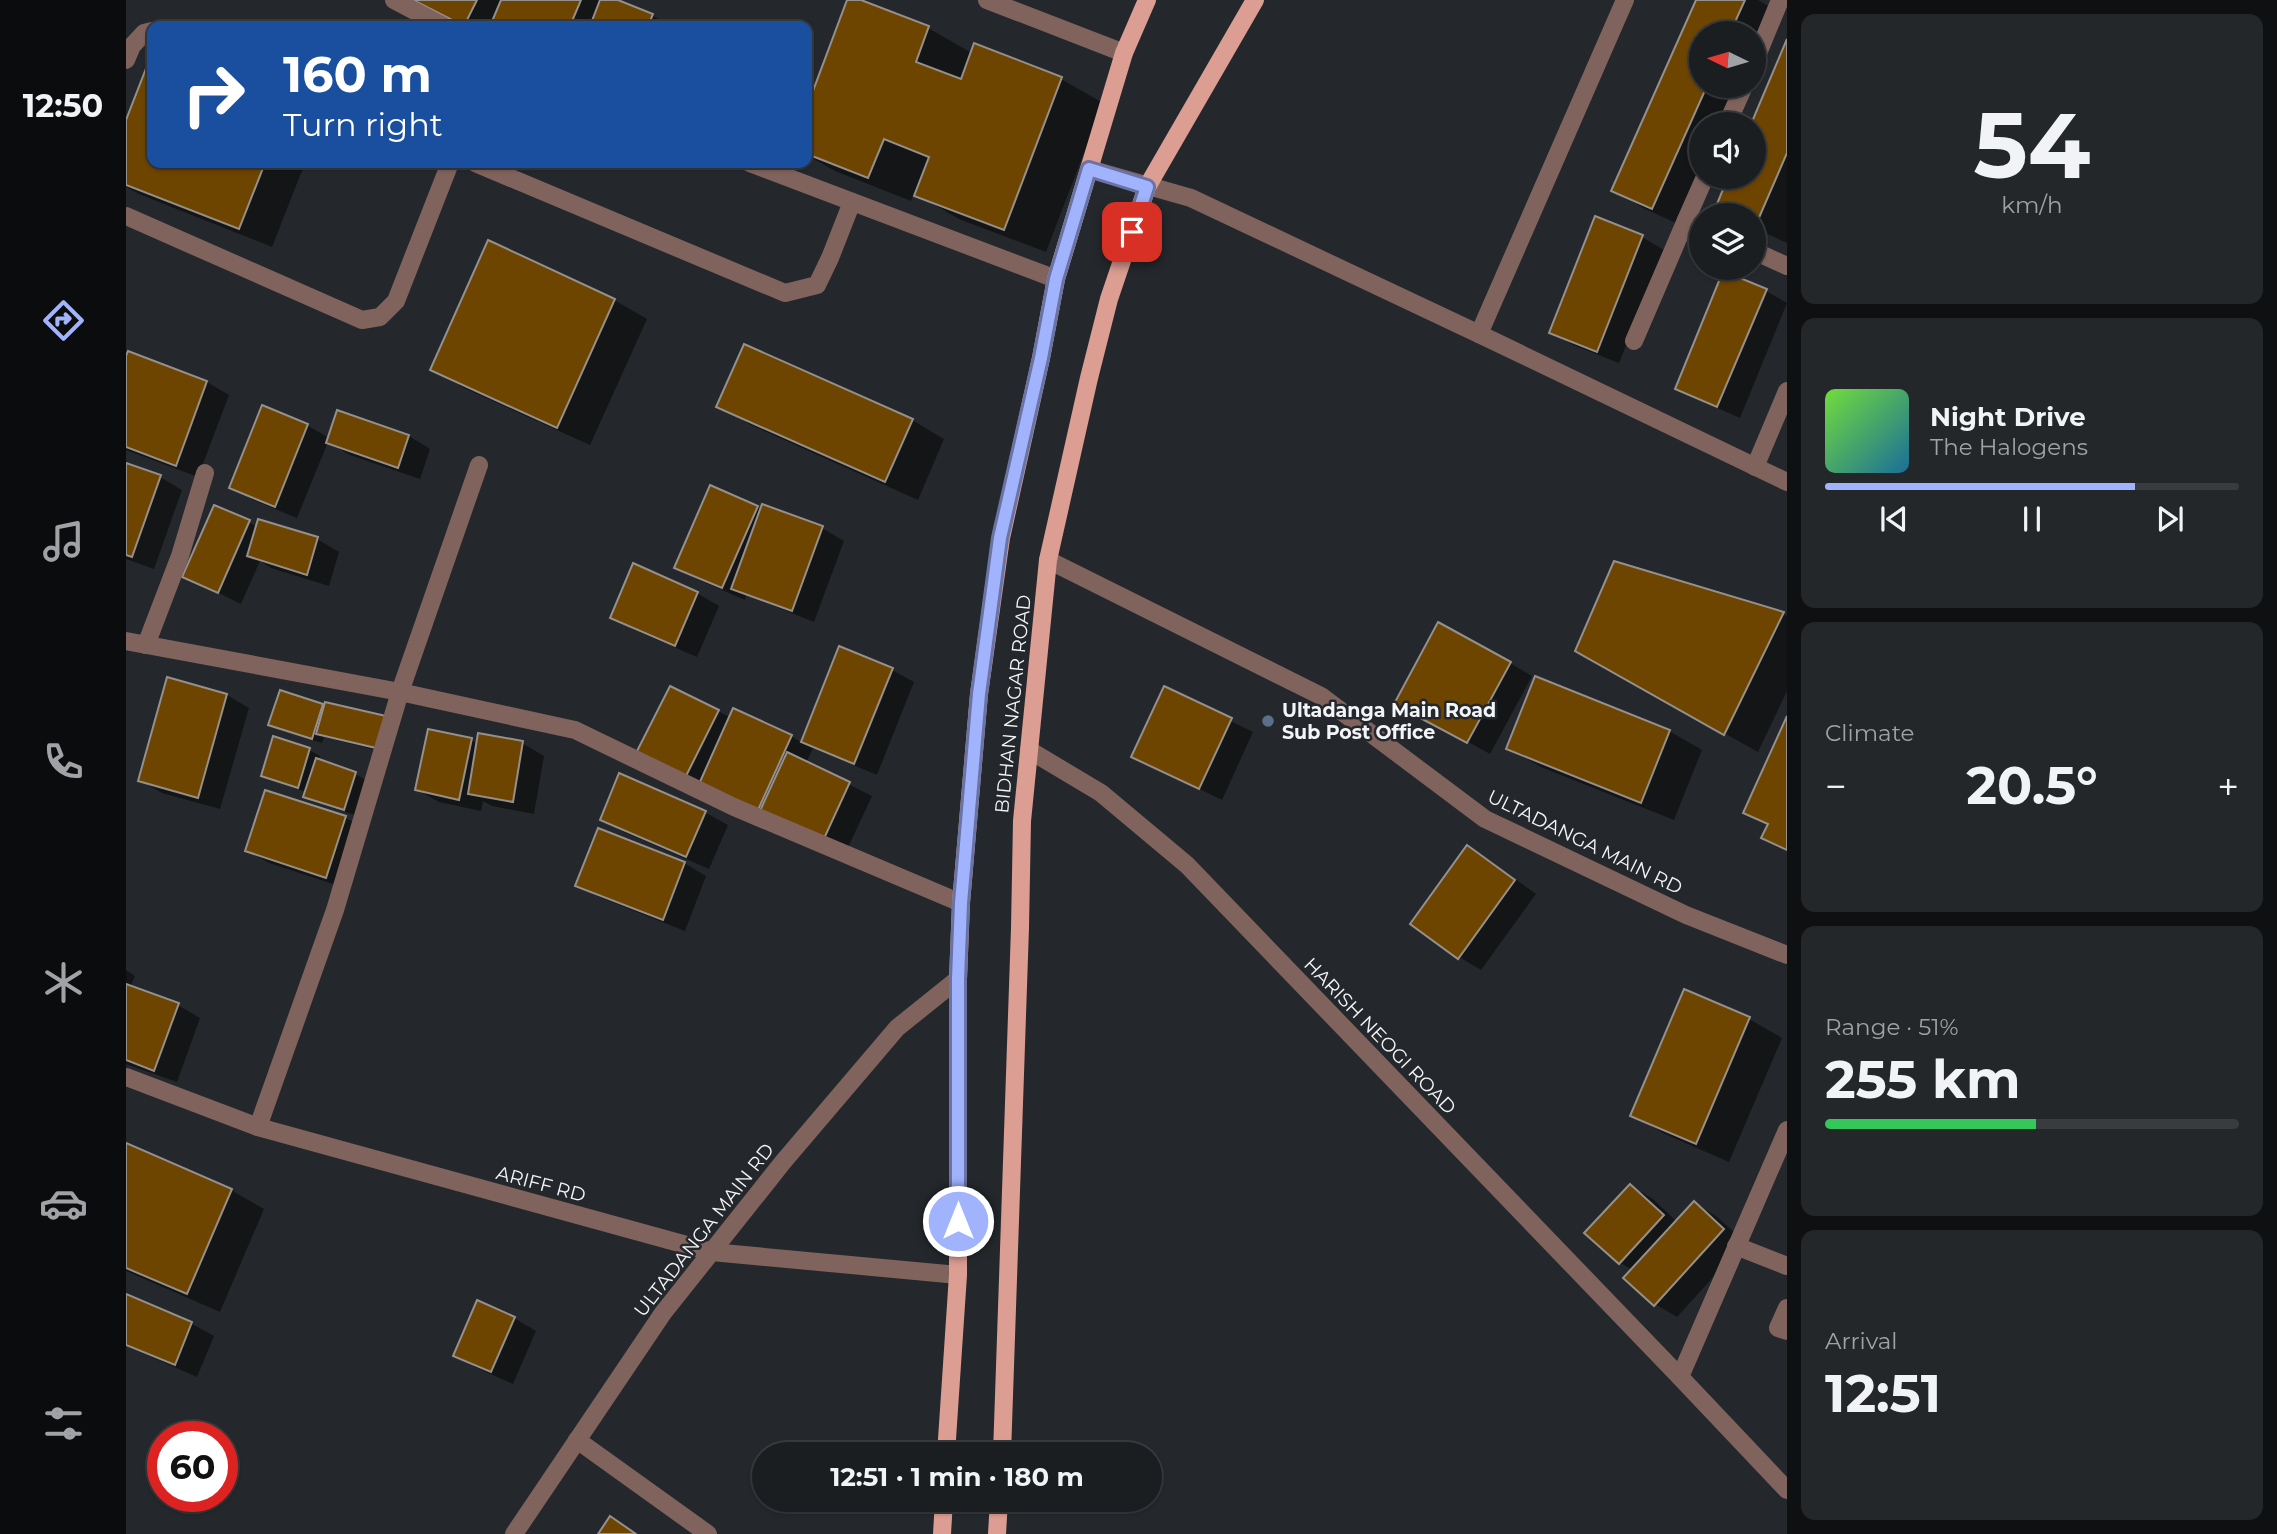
<!DOCTYPE html>
<html lang="en">
<head>
<meta charset="utf-8">
<style>
  body { margin:0; font-family:Montserrat,sans-serif; background:#24272a; color:#f1f3f6; height:100vh; display:flex; flex-direction:column; font-size:26px; white-space:nowrap }
  * { box-sizing:border-box; margin:0 }
  p { font-size:23px; color:#a0a2a5 }
  .icon { flex:none; width:38px; height:38px; fill:none; stroke:currentColor; stroke-width:2; stroke-linecap:round; stroke-linejoin:round }
  .map { position:relative; flex:1; overflow:hidden }
  .drawer { display:flex; flex-direction:column; gap:14px; padding:14px; background:#0f1012; width:490px }
  .drawer>* { flex:none }
  .banner { position:absolute; left:21px; top:21px; width:665px; height:147px; border-radius:14px; box-shadow:0 2px 5px #0004,0 0 0 2px #393c3f; background:#1a4fa0; color:#fff; overflow:hidden }
  .needle { width:46px; rotate:275deg }
  .buttons { position:absolute; left:1563px; top:21px; display:grid; gap:14px }
  .buttons a { display:grid; place-items:center; width:77px; height:77px; border-radius:50%; background:#1b1e21; box-shadow:0 2px 5px #0004,0 0 0 2px #393c3f; font-size:35px }
  .speed { position:absolute; left:21px; top:1421px; display:flex; gap:14px; font-size:35px; font-weight:700; text-align:center }
  .speed>* { display:grid; place-content:center; width:91px; height:91px; border-radius:50%; background:#1b1e21; box-shadow:0 2px 5px #0004,0 0 0 2px #393c3f; line-height:1 }
  .speed .limit { border:10px solid #d22; background:#fff; color:#111 }
  .pin { position:absolute; display:grid; place-items:center; width:60px; height:60px; color:#fff; margin:-30px; border-radius:14px; box-shadow:0 4px 10px #0006 }
  .me { position:absolute; width:77px; margin:-38px; rotate:0deg; stroke-linejoin:round; filter:drop-shadow(0 0 5px #0008) }
  .turn { display:flex; align-items:center; gap:24px; height:147px; padding:0 21px; font-size:32px }
  .turn .icon { width:91px; height:91px; stroke-width:2.5 }
  .turn b { display:block; font-size:49px; line-height:60px }
  .big { font-size:52px; font-weight:700; line-height:1.1 }
  .drawer .tile { flex:1; display:flex; flex-direction:column; justify-content:center; gap:10px; min-width:0; padding:0 24px; border-radius:14px; background:#24272a }
  .drawer .dial { align-items:center; gap:0 }
  .dial b { font-size:91px; line-height:1 }
  .song { display:flex; align-items:center; gap:21px }
  .cover { width:84px; height:84px; border-radius:10px; background:linear-gradient(135deg,hsl(100 70% 55%),hsl(200 70% 35%)) }
  .played { height:7px; border-radius:4px; background:linear-gradient(90deg,#a1b3fd 75%,#393c3f 75%) }
  .keys { display:flex; justify-content:space-around; direction:ltr }
  .heat { display:flex; justify-content:space-between; align-items:center; font-size:38px; direction:ltr }
  .charge { height:10px; border-radius:5px; background:linear-gradient(90deg,#34c759 51%,#393c3f 0) }
  .trip { position:absolute; left:626px; top:1442px; width:410px; height:70px; border-radius:35px; background:#1b1e21; box-shadow:0 2px 5px #0004,0 0 0 2px #393c3f; font-weight:700; line-height:70px; text-align:center }
  main { display:flex; flex:1; min-height:0 }
  .menu { display:flex; flex-direction:column; width:126px; justify-content:space-around; align-items:center; background:#0b0c0d; color:#a0a2a5 }
  .menu .icon { width:49px; height:49px }
  .menu .current { color:#a1b3fd }
  .menu b { font-size:32px; color:#f1f3f6 }
  .map>svg:first-child { display:block }
</style>
</head>
<body>
<main>
<nav class="menu">
<b>12:50</b>
<svg class="icon current" aria-label="directions" viewBox="0 0 24 24"><path d="M12 3l9 9-9 9-9-9zM9 14v-3h6M13 9l2 2-2 2"/></svg>
<svg class="icon" aria-label="music" viewBox="0 0 24 24"><path d="M9 18V5l10-2v13"/><circle cx="6" cy="18" r="3"/><circle cx="16" cy="16" r="3"/></svg>
<svg class="icon" aria-label="phone" viewBox="0 0 24 24"><path d="M5 4h4l2 5-3 2q2 4 5 5l2-3 5 2v4C11 20 4 13 5 4z"/></svg>
<svg class="icon" aria-label="climate" viewBox="0 0 24 24"><path d="M12 3v18M4 7l16 10M4 17L20 7"/></svg>
<svg class="icon" aria-label="car" viewBox="0 0 24 24"><path d="M5 17H2v-5l4-1 3-4h7l3 4 3 1v5h-3M9 17h6M6 11h13"/><circle cx="7" cy="17" r="2"/><circle cx="17" cy="17" r="2"/></svg>
<svg class="icon" aria-label="filters" viewBox="0 0 24 24"><path d="M4 7h16M4 17h16"/><circle cx="9" cy="7" r="2"/><circle cx="15" cy="17" r="2"/></svg>
</nav>
<div class="map">
<svg width="1661" height="1534" viewBox="0 0 1661 1534">
  <rect width="100%" height="100%" fill="#24282c"/>
  <g fill="#0007">
    <path d="M 290,0 L 488,0 L 527,16 L 545,26 L 339,26 Z"/>
    <path d="M 723,0 L 730,0 L 802,28 L 846,53 L 935,79 L 977,103 L 920,252 L 833,219 L 788,193 L 785,201 L 709,171 L 681,155 L 681,111 Z"/>
    <path d="M 1572,0 L 1632,0 L 1654,13 L 1628,73 L 1628,33 L 1575,33 L 1575,86 L 1622,86 L 1604,124 L 1575,124 L 1575,177 L 1559,227 L 1519,209 L 1487,190 Z"/>
    <path d="M 1661,44 L 1661,243 L 1628,228 L 1628,215 L 1604,215 L 1591,208 L 1604,177 L 1628,177 L 1627,124 Z"/>
    <path d="M 26,58 L 26,163 L 179,163 L 146,247 L 13,194 L 0,187 L 0,125 Z"/>
    <path d="M 1516,237 L 1538,250 L 1493,363 L 1447,345 L 1425,332 Z"/>
    <path d="M 1598,273 L 1640,291 L 1661,303 L 1614,418 L 1573,400 L 1551,388 Z"/>
    <path d="M 488,300 L 521,319 L 464,445 L 338,388 L 306,369 Z"/>
    <path d="M 3,353 L 81,382 L 103,395 L 72,477 L 0,450 L 0,361 Z"/>
    <path d="M 592,406 L 786,420 L 818,439 L 792,500 L 625,425 Z"/>
    <path d="M 181,425 L 203,438 L 283,436 L 304,449 L 294,479 L 224,455 L 202,442 L 171,518 L 127,500 L 105,487 Z"/>
    <path d="M 0,465 L 34,477 L 56,490 L 28,569 L 0,559 Z"/>
    <path d="M 637,506 L 696,528 L 718,541 L 688,622 L 620,595 L 619,600 L 573,580 L 551,567 L 631,507 L 636,510 Z"/>
    <path d="M 89,507 L 132,527 L 191,539 L 213,552 L 203,586 L 145,568 L 134,561 L 115,604 L 58,576 Z"/>
    <path d="M 508,566 L 571,593 L 593,606 L 571,657 L 508,630 L 486,617 Z"/>
    <path d="M 1657,614 L 1661,616 L 1661,691 L 1632,752 L 1484,669 Z"/>
    <path d="M 714,648 L 766,670 L 788,682 L 751,775 L 687,748 L 680,763 L 746,796 L 719,854 L 534,765 L 592,711 L 605,718 L 665,736 L 676,743 Z"/>
    <path d="M 1384,663 L 1406,676 L 1364,754 L 1290,713 Z"/>
    <path d="M 43,679 L 101,695 L 123,708 L 94,809 L 36,793 L 14,780 Z"/>
    <path d="M 1039,689 L 1127,732 L 1096,800 L 1007,756 Z"/>
    <path d="M 196,706 L 200,708 L 261,753 L 198,737 L 196,743 L 155,730 L 145,724 Z"/>
    <path d="M 1543,731 L 1576,750 L 1548,820 L 1415,767 L 1382,748 Z"/>
    <path d="M 345,740 L 352,744 L 396,743 L 418,756 L 408,814 L 366,806 L 357,801 L 355,811 L 313,802 L 291,790 Z"/>
    <path d="M 183,750 L 194,756 L 192,761 L 229,774 L 240,780 L 229,815 L 189,802 L 179,796 L 180,792 L 148,781 L 137,775 Z"/>
    <path d="M 494,776 L 580,813 L 602,825 L 583,869 L 498,832 L 476,819 Z"/>
    <path d="M 140,792 L 220,818 L 242,830 L 222,889 L 143,863 L 121,850 Z"/>
    <path d="M 1341,848 L 1363,860 L 1410,894 L 1355,970 L 1333,957 Z"/>
    <path d="M 558,863 L 580,876 L 559,931 L 473,897 L 451,885 Z"/>
    <path d="M 0,970 L 9,976 L 4,988 L 52,1005 L 74,1018 L 51,1082 L 0,1064 Z"/>
    <path d="M 1623,1019 L 1656,1038 L 1603,1162 L 1539,1134 L 1506,1115 Z"/>
    <path d="M 0,1145 L 105,1190 L 138,1209 L 94,1312 L 0,1271 Z"/>
    <path d="M 1505,1186 L 1527,1199 L 1551,1222 L 1568,1203 L 1590,1216 L 1619,1242 L 1551,1317 L 1529,1304 L 1507,1270 L 1494,1263 Z"/>
    <path d="M 0,1296 L 66,1324 L 88,1336 L 71,1377 L 0,1346 Z"/>
    <path d="M 388,1318 L 410,1331 L 387,1384 L 351,1368 L 329,1355 Z"/>
  </g>
  <g fill="#6e4401" stroke="#95908b" stroke-width="2">
    <path d="M 287,0 L 351,0 L 338,26 Z"/>
    <path d="M 375,0 L 455,0 L 444,26 L 364,26 Z"/>
    <path d="M 474,0 L 492,0 L 527,14 L 522,26 L 464,26 Z"/>
    <path d="M 721,0 L 735,0 L 803,26 L 790,62 L 835,79 L 848,43 L 936,77 L 878,230 L 788,196 L 803,157 L 758,139 L 742,178 L 681,154 L 681,107 Z"/>
    <path d="M 1570,0 L 1619,0 L 1604,33 L 1575,33 L 1575,86 L 1581,86 L 1526,209 L 1485,191 Z"/>
    <path d="M 1661,39 L 1661,153 L 1629,227 L 1628,226 L 1628,215 L 1604,215 L 1589,209 L 1602,177 L 1628,177 L 1628,124 L 1625,124 Z"/>
    <path d="M 26,53 L 26,163 L 139,163 L 113,229 L 0,185 L 0,120 Z"/>
    <path d="M 1469,216 L 1517,235 L 1471,352 L 1423,333 Z"/>
    <path d="M 362,240 L 489,299 L 431,428 L 304,370 Z"/>
    <path d="M 1597,271 L 1641,289 L 1591,407 L 1549,389 Z"/>
    <path d="M 618,344 L 787,419 L 759,482 L 590,407 Z"/>
    <path d="M 2,351 L 81,381 L 50,466 L 0,447 L 0,356 Z"/>
    <path d="M 136,405 L 182,424 L 149,507 L 103,488 Z"/>
    <path d="M 211,410 L 283,435 L 272,468 L 200,443 Z"/>
    <path d="M 0,463 L 35,475 L 6,557 L 0,555 Z"/>
    <path d="M 584,485 L 632,506 L 596,588 L 548,568 Z"/>
    <path d="M 636,504 L 697,526 L 666,611 L 605,589 Z"/>
    <path d="M 88,505 L 124,520 L 92,593 L 56,577 Z"/>
    <path d="M 132,519 L 192,537 L 181,575 L 121,556 Z"/>
    <path d="M 1488,561 L 1658,612 L 1598,735 L 1449,651 Z"/>
    <path d="M 507,563 L 572,592 L 549,646 L 484,618 Z"/>
    <path d="M 1312,622 L 1385,662 L 1341,743 L 1268,704 Z"/>
    <path d="M 713,646 L 767,668 L 728,764 L 675,742 Z"/>
    <path d="M 1409,676 L 1544,730 L 1515,803 L 1380,749 Z"/>
    <path d="M 41,677 L 101,694 L 72,798 L 12,781 Z"/>
    <path d="M 544,686 L 593,710 L 559,778 L 510,753 Z"/>
    <path d="M 1038,686 L 1106,718 L 1073,789 L 1005,757 Z"/>
    <path d="M 154,690 L 197,704 L 186,739 L 142,725 Z"/>
    <path d="M 199,702 L 260,716 L 250,748 L 190,734 Z"/>
    <path d="M 607,708 L 666,735 L 632,810 L 573,784 Z"/>
    <path d="M 1661,716 L 1661,850 L 1635,838 L 1642,824 L 1617,813 Z"/>
    <path d="M 302,729 L 346,738 L 333,800 L 289,790 Z"/>
    <path d="M 352,733 L 397,741 L 387,802 L 342,794 Z"/>
    <path d="M 147,736 L 184,748 L 172,788 L 135,776 Z"/>
    <path d="M 661,752 L 724,782 L 696,843 L 633,813 Z"/>
    <path d="M 190,758 L 230,772 L 218,810 L 177,797 Z"/>
    <path d="M 493,773 L 580,811 L 560,857 L 474,820 Z"/>
    <path d="M 139,790 L 220,816 L 200,878 L 119,851 Z"/>
    <path d="M 472,828 L 559,862 L 537,920 L 449,886 Z"/>
    <path d="M 1341,845 L 1389,880 L 1332,959 L 1284,924 Z"/>
    <path d="M 0,984 L 53,1003 L 28,1071 L 0,1060 Z"/>
    <path d="M 1558,989 L 1624,1017 L 1570,1144 L 1504,1116 Z"/>
    <path d="M 0,1143 L 106,1189 L 61,1294 L 0,1268 Z"/>
    <path d="M 1504,1184 L 1538,1215 L 1493,1264 L 1458,1233 Z"/>
    <path d="M 1568,1201 L 1598,1229 L 1528,1306 L 1497,1278 Z"/>
    <path d="M 0,1294 L 66,1322 L 49,1365 L 0,1345 Z"/>
    <path d="M 351,1300 L 389,1317 L 365,1372 L 327,1356 Z"/>
    <path d="M 484,1516 L 510,1534 L 472,1534 Z"/>
  </g>
  <g fill="none" stroke-linecap="round" stroke-linejoin="round">
    <g stroke="#81635d" stroke-width="18">
      <path d="M 268,0 L 317,26"/>
      <path d="M 861,0 L 998,53"/>
      <path d="M 0,60 L 6,46 L 18,33 L 26,31"/>
      <path d="M 1628,63 L 1654,0"/>
      <path d="M 1601,124 L 1618,86"/>
      <path d="M 349,163 L 659,293 L 691,285 L 704,258 L 726,202"/>
      <path d="M 624,163 L 930,279"/>
      <path d="M 963,169 L 1065,198 L 1353,334 L 1661,482"/>
      <path d="M 0,216 L 236,320 L 254,317 L 270,301 L 324,163"/>
      <path d="M 1575,227 L 1560,220 L 1579,177"/>
      <path d="M 1628,251 L 1661,266"/>
      <path d="M 1353,334 L 1499,0"/>
      <path d="M 1508,341 L 1560,220"/>
      <path d="M 1629,467 L 1661,391"/>
      <path d="M 922,560 L 1195,696 L 1359,819 L 1560,915 L 1661,955"/>
      <path d="M 0,641 L 274,692 L 449,730 L 608,807 L 835,903"/>
      <path d="M 20,645 L 54,556 L 79,473"/>
      <path d="M 903,750 L 975,793 L 1061,865 L 1554,1377"/>
      <path d="M 0,1077 L 132,1127 L 586,1252 L 832,1275"/>
      <path d="M 132,1127 L 209,910 L 274,692 L 353,465"/>
      <path d="M 1661,1130 L 1554,1377 L 1661,1490"/>
      <path d="M 1610,1246 L 1661,1266"/>
      <path d="M 1661,1308 L 1652,1328 L 1661,1331"/>
      <path d="M 451,1440 L 582,1534"/>
      <path d="M 388,1534 L 537,1313 L 657,1162 L 771,1028 L 832,979"/>
    </g>
    <g stroke="#dc9d93" stroke-width="18">
      <path d="M 820,1454 L 832,1275 L 832,979 L 835,903 L 853,694 L 875,538 L 915,358 L 930,279 L 998,53 L 1021,0"/>
      <path d="M 876,1454 L 894,928 L 896,821 L 922,560 L 963,378 L 983,299 L 1021,187 L 1129,0"/>
      <path d="M 816,1534 L 818,1500"/>
      <path d="M 871,1534 L 873,1500"/>
    </g>
  </g>
  <g fill="none" stroke-linecap="round" stroke-linejoin="round">
    <defs>
      <path id="route" d="M 832,1221 L 832,979 L 835,903 L 853,694 L 874,538 L 915,358 L 930,279 L 963,169 L 1021,187 L 1006,232"/>
    </defs>
    <use href="#route" stroke="#6974a4" stroke-width="18"/>
    <use href="#route" stroke="#a1b3fd" stroke-width="12"/>
  </g>
  <circle fill="#5c6f8a" stroke="#24282c" stroke-width="2.5" cx="1142" cy="721" r="7"/>
  <g text-anchor="middle" dominant-baseline="central" stroke-width="5" stroke-linejoin="round" paint-order="stroke">
    <g font-size="19" fill="#f3f5f8" stroke="#24282c">
      <text transform="translate(887 704) rotate(-84)">BIDHAN NAGAR ROAD</text>
      <text transform="translate(1459 842) rotate(26)">ULTADANGA MAIN RD</text>
      <text transform="translate(1254 1036) rotate(46)">HARISH NEOGI ROAD</text>
      <text transform="translate(415 1184) rotate(15)">ARIFF RD</text>
      <text transform="translate(578 1230) rotate(-52)">ULTADANGA MAIN RD</text>
    </g>
    <g font-size="19" font-weight="bold" fill="#f3f5f8" stroke="#24282c" text-anchor="start">
      <text x="1156" y="710">Ultadanga Main Road<tspan x="1156" dy="22">Sub Post Office</tspan></text>
    </g>
  </g>
</svg>
<div class="buttons">
<a><svg class="needle" viewBox="-14 -14 28 28"><path d="M0-13l5 13h-10z" fill="#e53935"/><path d="M0 13l5-13h-10z" fill="#a0a2a5"/></svg></a>
<a><svg class="icon" aria-label="sound" viewBox="0 0 24 24"><path d="M4 9h4l5-4v14l-5-4H4zM17 9q2 3 0 6"/></svg></a>
<a><svg class="icon" aria-label="layers" viewBox="0 0 24 24"><path d="M12 4l9 5-9 5-9-5zM3 14l9 5 9-5"/></svg></a>
</div>
<div class="speed"><div class="limit">60</div></div>
<div class="pin" style="left:1006px;top:232px;background:#d93025"><svg class="icon" aria-label="arrive" viewBox="0 0 24 24"><path d="M6 21V4h12l-3 4 3 4H6"/></svg></div>
<svg class="me" style="left:832px;top:1221px" viewBox="-20 -20 40 40"><circle r="17" fill="#a1b3fd" stroke="#fff" stroke-width="3"/><path d="M0-11L8 9 0 5-8 9z" fill="#fff"/></svg>
<div class="trip">12:51 · 1 min · 180 m</div>
<div class="banner">
<div class="turn"><svg class="icon" aria-label="right" viewBox="0 0 24 24"><path d="M7 20v-9h11M14 6l5 5-5 5"/></svg><div><b>160 m</b>Turn right</div></div>
</div>
</div>
<section class="drawer">
<div class="tile dial"><b>54</b><p>km/h</p></div>
<div class="tile">
<div class="song"><i class="cover"></i><div><b>Night Drive</b><p>The Halogens</p></div></div>
<div class="played"></div>
<div class="keys"><svg class="icon" aria-label="previous" viewBox="0 0 24 24"><path d="M18 5L8 12l10 7zM5 5v14"/></svg><svg class="icon" aria-label="pause" viewBox="0 0 24 24"><path d="M8 5v14M16 5v14"/></svg><svg class="icon" aria-label="next" viewBox="0 0 24 24"><path d="M6 5l10 7-10 7zM19 5v14"/></svg></div>
</div>
<div class="tile"><p>Climate</p>
<div class="heat"><a>−</a><b class="big">20.5°</b><a>+</a></div>
</div>
<div class="tile"><p>Range · 51%</p><b class="big">255 km</b><div class="charge"></div></div>
<div class="tile"><p>Arrival</p><b class="big">12:51</b></div>
</section>
</main>
</body>
</html>
